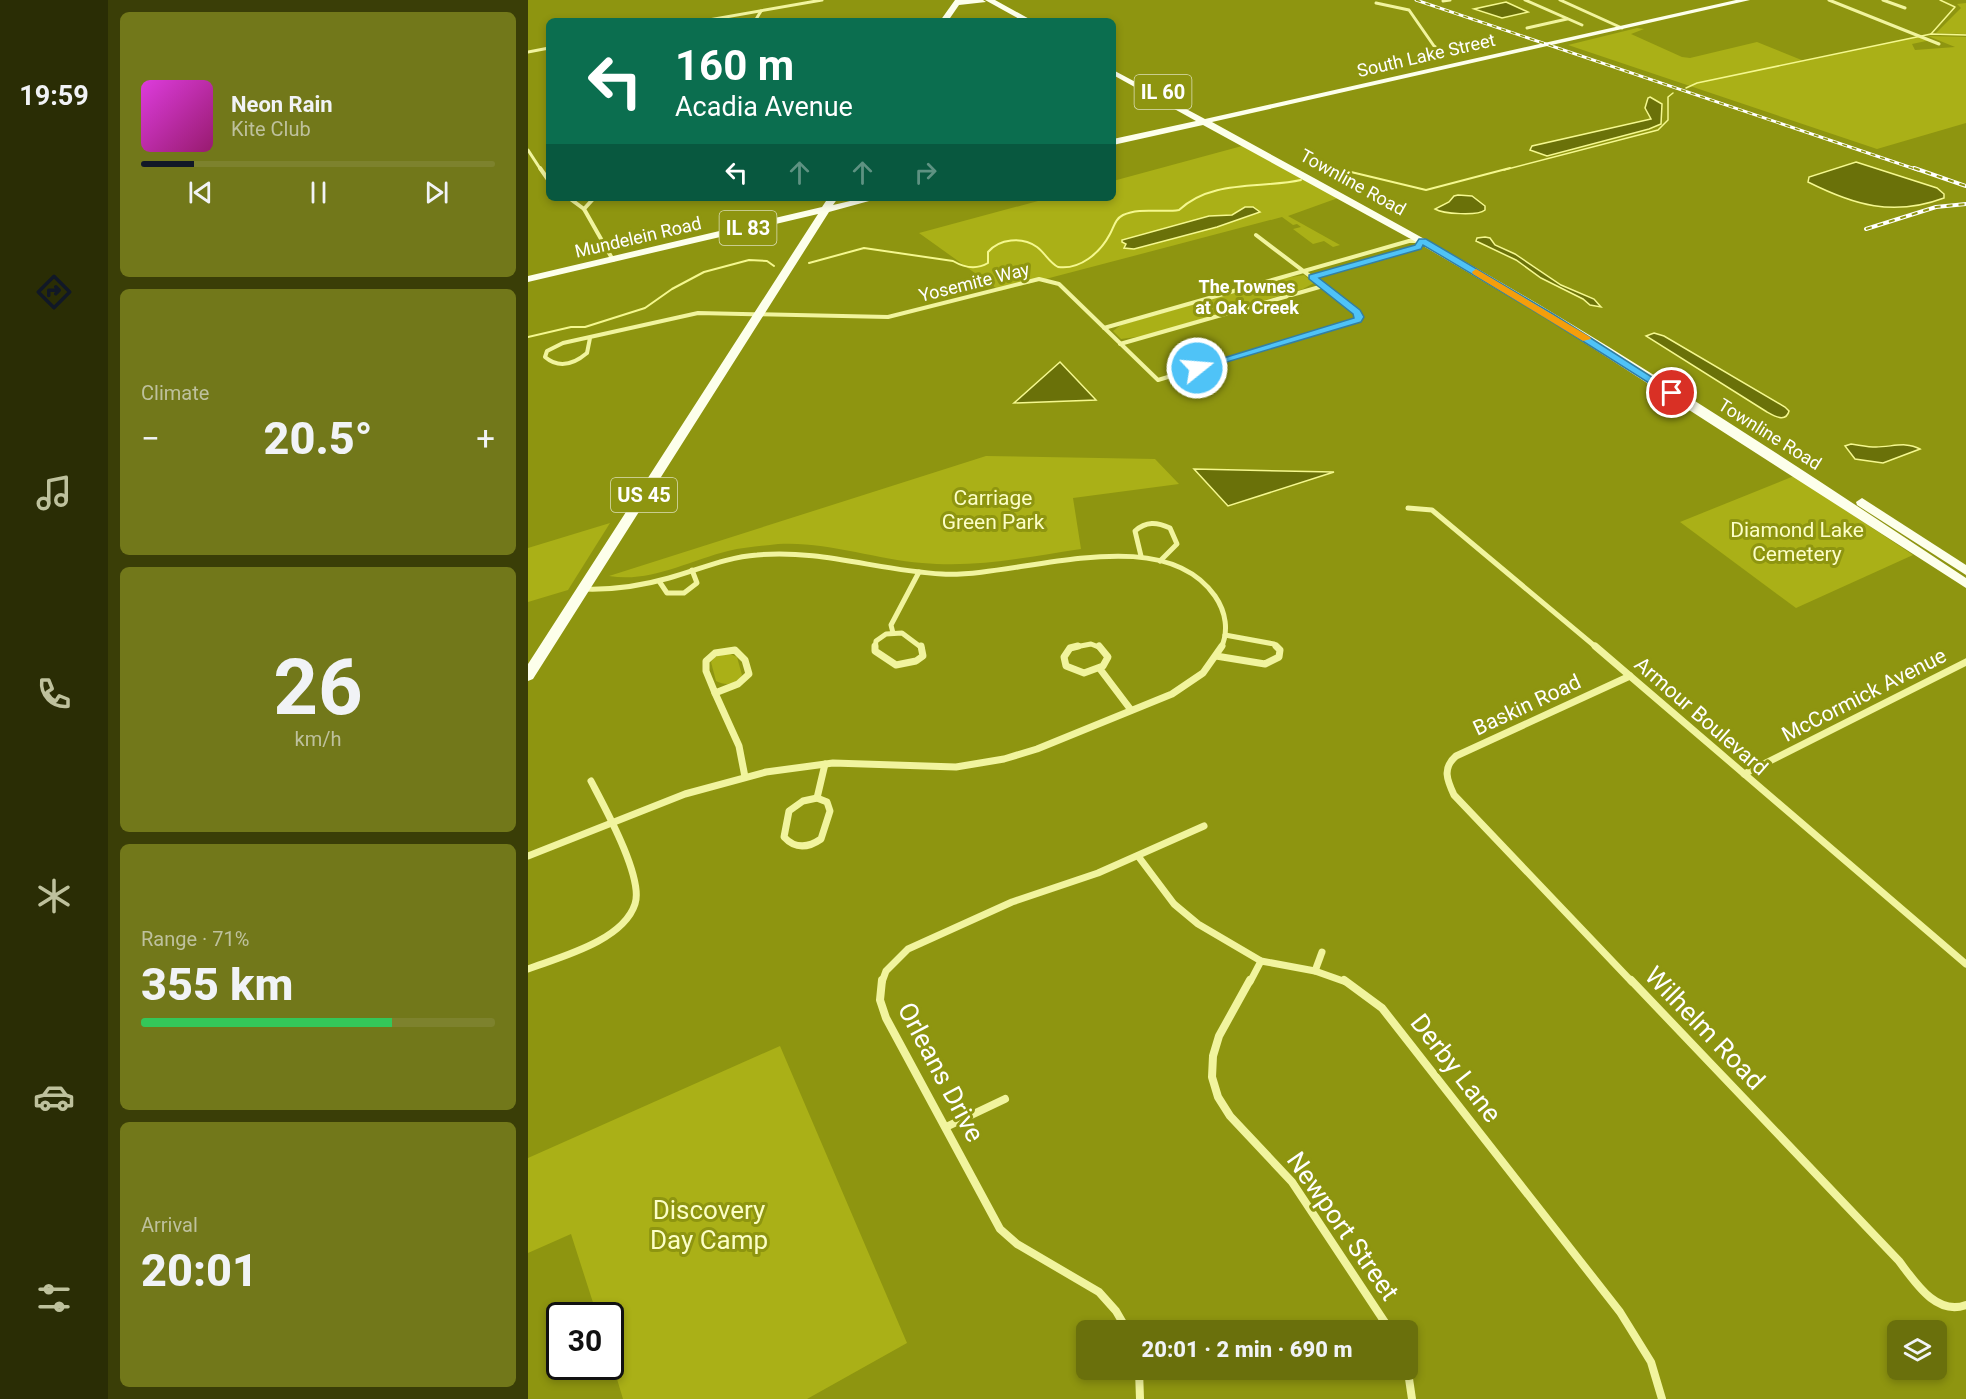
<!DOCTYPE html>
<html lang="en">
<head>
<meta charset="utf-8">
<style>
  body { margin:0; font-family:Roboto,sans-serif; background:#72781a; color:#f1f3f6; height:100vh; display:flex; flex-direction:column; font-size:22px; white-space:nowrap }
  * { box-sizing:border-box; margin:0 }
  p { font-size:20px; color:#bec19d }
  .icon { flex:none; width:33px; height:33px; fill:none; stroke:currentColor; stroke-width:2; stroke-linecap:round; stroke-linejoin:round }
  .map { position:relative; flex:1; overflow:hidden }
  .drawer { display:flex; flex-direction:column; gap:12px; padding:12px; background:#3a3e07; width:420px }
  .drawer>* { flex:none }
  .top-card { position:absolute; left:18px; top:18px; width:570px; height:183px; border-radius:9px; box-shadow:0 3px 9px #0003; background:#0b6e4f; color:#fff; overflow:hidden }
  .controls { position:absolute; left:1359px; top:1320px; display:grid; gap:12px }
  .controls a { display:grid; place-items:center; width:60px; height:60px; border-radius:9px; background:#6a700c; box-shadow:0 3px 9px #0003; font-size:30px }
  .speed { position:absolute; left:18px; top:1302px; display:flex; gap:12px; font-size:30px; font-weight:700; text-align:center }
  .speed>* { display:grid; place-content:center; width:78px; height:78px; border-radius:50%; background:#6a700c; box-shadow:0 3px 9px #0003; line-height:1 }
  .speed .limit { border:3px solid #111; border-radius:9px; background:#fff; color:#111 }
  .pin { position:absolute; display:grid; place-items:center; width:51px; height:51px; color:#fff; margin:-26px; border:3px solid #fff; border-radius:50%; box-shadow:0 2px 6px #0007 }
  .me { position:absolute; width:66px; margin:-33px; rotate:73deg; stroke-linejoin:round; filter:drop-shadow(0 0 4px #0008) }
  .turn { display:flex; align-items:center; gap:21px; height:126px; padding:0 30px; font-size:27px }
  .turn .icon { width:78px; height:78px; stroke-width:2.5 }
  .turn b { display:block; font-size:42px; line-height:51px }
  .lanes { display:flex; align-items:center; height:57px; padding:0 30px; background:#0003; justify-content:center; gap:30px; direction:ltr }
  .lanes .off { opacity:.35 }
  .big { font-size:45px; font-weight:800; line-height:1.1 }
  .drawer .widget { flex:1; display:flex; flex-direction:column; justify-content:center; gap:9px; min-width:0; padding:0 21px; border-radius:9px; background:#72781a }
  .drawer .dial { align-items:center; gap:0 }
  .dial b { font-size:78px; line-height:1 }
  .song { display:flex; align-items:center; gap:18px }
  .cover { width:72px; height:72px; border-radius:9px; background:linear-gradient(135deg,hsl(300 70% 55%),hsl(320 70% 35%)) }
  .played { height:6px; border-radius:3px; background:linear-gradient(90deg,#111827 15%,#7d822d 15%) }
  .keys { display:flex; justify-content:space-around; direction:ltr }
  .heat { display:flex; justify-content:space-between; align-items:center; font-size:33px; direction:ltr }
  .charge { height:9px; border-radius:4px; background:linear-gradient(90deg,#34c759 71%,#7d822d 0) }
  .trip { position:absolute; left:548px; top:1320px; width:342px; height:60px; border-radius:9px; background:#6a700c; box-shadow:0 3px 9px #0003; font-weight:800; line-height:60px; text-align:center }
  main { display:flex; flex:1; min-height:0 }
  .tabs { display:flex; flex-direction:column; width:108px; justify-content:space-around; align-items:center; background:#2a2d05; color:#bec19d }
  .tabs .icon { width:42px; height:42px }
  .tabs .active { color:#111827 }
  .tabs b { font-size:27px; color:#f1f3f6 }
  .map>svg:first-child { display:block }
</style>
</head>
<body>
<main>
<nav class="tabs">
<b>19:59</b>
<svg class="icon active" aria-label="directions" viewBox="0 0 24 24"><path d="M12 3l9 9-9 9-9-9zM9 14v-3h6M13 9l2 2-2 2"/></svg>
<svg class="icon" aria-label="music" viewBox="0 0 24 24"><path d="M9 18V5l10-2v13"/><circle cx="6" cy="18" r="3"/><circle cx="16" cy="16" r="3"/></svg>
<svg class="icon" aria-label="phone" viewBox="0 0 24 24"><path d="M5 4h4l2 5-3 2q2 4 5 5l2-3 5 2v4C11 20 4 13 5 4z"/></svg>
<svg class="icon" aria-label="climate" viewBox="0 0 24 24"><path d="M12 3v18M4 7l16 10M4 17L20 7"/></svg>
<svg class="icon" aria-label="car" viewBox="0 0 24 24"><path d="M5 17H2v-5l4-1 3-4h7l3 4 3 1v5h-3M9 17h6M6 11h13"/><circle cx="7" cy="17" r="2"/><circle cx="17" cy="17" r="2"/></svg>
<svg class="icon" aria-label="filters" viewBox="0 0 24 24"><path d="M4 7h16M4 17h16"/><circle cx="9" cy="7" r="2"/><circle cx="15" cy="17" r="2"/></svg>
</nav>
<section class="drawer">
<div class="widget">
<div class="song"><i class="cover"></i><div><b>Neon Rain</b><p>Kite Club</p></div></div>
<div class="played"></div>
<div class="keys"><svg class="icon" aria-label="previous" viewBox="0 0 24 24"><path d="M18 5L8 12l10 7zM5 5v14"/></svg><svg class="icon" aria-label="pause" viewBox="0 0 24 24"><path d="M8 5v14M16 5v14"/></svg><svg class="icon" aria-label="next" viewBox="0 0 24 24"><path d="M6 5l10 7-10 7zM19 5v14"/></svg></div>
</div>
<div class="widget"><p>Climate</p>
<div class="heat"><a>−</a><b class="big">20.5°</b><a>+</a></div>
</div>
<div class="widget dial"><b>26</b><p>km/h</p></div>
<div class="widget"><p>Range · 71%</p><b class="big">355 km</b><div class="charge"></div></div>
<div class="widget"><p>Arrival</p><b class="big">20:01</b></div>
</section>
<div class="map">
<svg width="1438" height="1399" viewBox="0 0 1438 1399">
  <rect width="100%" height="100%" fill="#8e9510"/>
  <g fill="#aab017">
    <path d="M 1438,3 L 1438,34 L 1408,33 L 1433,8 L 1429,4 Z"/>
    <path d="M 1109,28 L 1116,29 L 1103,34 L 1154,57 L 1162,58 L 1229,42 L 1276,61 L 1391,36 L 1403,40 L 1384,44 L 1387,50 L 1427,47 L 1400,36 L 1438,37 L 1438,123 L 1349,149 L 1040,45 Z"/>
    <path d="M 714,146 L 810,198 L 760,216 L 812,245 L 805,247 L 796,241 L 785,244 L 765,229 L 773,227 L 769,224 L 765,225 L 754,217 L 472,291 L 391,233 L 521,198 L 585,198 L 585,181 Z"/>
    <path d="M 776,275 L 786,283 L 775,289 L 616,336 L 593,339 L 585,331 L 593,325 L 757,278 Z"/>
    <path d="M 458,456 L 627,459 L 651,484 L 545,498 L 553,549 C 498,557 451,568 394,563 C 346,559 298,541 250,544 C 233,546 216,547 200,551 C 160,561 122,583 81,576 Z"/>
    <path d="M 1266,476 L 1385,555 L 1268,608 L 1152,522 Z"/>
    <path d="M 82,523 L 40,590 L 0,602 L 0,548 Z"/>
    <path d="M 200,653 L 209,657 L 214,675 C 208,685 198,686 188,681 L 183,662 L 187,657 Z"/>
    <path d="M 252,1046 L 379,1343 L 279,1399 L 95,1399 L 83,1359 L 82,1316 L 69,1315 L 43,1234 L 0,1253 L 0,1158 Z"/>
  </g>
  <g fill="#6a7109" stroke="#f5f88f" stroke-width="1.5">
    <path d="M 978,2 L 1000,12 L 974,18 L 946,9 Z"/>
    <path d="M 1122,97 L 1134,104 L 1133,124 L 1121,129 L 1019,156 L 1002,150 L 1004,146 L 1123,119 L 1117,108 L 1120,98 Z"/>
    <path d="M 1328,162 L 1409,188 L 1416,194 L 1416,198 C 1365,217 1326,205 1280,182 L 1281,177 Z"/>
    <path d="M 930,195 L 944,196 L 957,206 L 957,210 C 950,216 915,214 907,209 L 921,202 L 926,196 Z"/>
    <path d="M 717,207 L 725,207 L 732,212 L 689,227 L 606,249 L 596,248 L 598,244 L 594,242 L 594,240 L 681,216 L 704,215 Z"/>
    <path d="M 957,237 L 962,238 L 967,245 L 987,254 L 1033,285 L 1066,299 L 1073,307 L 1062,305 L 1055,299 L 1013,278 L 988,260 L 948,241 L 949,238 Z"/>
    <path d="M 1126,333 L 1136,336 L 1257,407 L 1261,411 C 1258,423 1246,416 1239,412 L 1118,336 Z"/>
    <path d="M 532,362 L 568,400 L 486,403 Z"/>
    <path d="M 1323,444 C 1331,445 1340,447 1348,447 C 1364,447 1378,441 1392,449 L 1355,463 L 1327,459 L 1317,446 Z"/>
    <path d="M 666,469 L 806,472 L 700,506 Z"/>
  </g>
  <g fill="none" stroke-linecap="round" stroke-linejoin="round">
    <g stroke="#f5f88f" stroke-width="1.5">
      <path d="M 1403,34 L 1427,7 L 1412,0"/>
      <path d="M 1158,88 L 1169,83 L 1403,34 L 1438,35"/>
      <path d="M 976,170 L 1130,130 L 1140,120 L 1140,97 L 1145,93"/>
    </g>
    <g stroke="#f5f88f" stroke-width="2">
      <path d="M 797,173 L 823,172 L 898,190 L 982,168"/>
      <path d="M 281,263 L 336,248 L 425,261 C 437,268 448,270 460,263 L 460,252 C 471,239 494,236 509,247 C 517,253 521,262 530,267 C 552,270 572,253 582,234 C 586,227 587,219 595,215 C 612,207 633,213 651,210 C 684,179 732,189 773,180"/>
      <path d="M 0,337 L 43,327 L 57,327 L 117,308 L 144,289 L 176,272 L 221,260 L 239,261 L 246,266"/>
    </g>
    <g stroke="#f1f49e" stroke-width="3">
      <path d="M 997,0 L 1054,25"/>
      <path d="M 1032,0 L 1094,28"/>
      <path d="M 1301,0 L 1411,44"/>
      <path d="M 1355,0 L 1377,8"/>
      <path d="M 915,1 L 922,0"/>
      <path d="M 848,3 L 881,10 L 906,46 L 917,54 L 917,57 L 909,59"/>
      <path d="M 175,21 L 294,0"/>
      <path d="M 227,21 L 233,11"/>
      <path d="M 999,28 L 1039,19"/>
      <path d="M 0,52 L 21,48"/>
      <path d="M 0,150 L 13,170"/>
    </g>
    <g stroke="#f1f49e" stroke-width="4">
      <path d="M 12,168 L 21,181"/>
      <path d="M 41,198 L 56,209"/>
      <path d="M 66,198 L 56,209 L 85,260"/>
      <path d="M 784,277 L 890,247 L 894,241"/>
      <path d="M 576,328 L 881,241 L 894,241"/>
      <path d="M 62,338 L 59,353 C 46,364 31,369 17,357 L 19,351 L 35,343 L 170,313 L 360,317 L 511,279 L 531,284 L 630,380 L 829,320 L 831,317 L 824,308 L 728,235"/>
      <path d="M 592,344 L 795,286"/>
    </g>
    <g stroke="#f1f49e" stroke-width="5">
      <path d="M 880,508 L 904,510 L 1069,648"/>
      <path d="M 613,556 L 607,531 C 618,521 629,522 642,528 L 649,544 L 632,561"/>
      <path d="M 131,581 L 139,593 L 156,593 L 169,583 L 164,570"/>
      <path d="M 56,589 C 85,590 113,586 141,578 C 170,570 199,557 229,555 C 292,549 352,571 414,574 C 492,578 633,519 687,596 C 698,612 701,631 693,648"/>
      <path d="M 365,633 L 363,625 L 391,572"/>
      <path d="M 697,635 L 746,644 L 750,648"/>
      <path d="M 347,648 L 348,641 L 358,634 L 374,633 L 394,648"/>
      <path d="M 542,648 L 563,644 L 573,648"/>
    </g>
    <g stroke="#f1f49e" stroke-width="7">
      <path d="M 347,646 L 347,651 L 368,665 L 388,661 L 395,656 L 393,646"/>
      <path d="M 550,646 L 542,648 L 536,657 L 538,666 L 556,673 L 575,666 L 580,657 L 571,646"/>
      <path d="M 1067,646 L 1438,964"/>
      <path d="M 207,650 L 217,660 L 221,674 L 210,684 L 187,693 L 178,671 L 178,661 L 187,653 Z"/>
      <path d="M 688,656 L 737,664 L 751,657 L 752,650 L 748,646"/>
      <path d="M 572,669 L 603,710"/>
      <path d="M 1102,676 L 928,756 C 914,768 919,780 926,795 L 1104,982"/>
      <path d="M 187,693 L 211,746 L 217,777"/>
      <path d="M 1216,774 L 1438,662"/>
      <path d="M 289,798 L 299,802 L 302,811 L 293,839 C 280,848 267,849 256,837 L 261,811 L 275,801 Z"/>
      <path d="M 289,798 L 297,764"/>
      <path d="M 0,856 L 157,794 L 238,772 L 305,763 L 428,767 L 476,759 L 509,749 L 644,694 L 675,673 L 694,646"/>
      <path d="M 610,856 L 646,904 L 670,924 L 733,961 L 787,971 L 818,982"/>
      <path d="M 0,969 C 32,957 95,941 107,904 C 116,878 76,806 63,781"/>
      <path d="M 787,971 L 794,952"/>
      <path d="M 354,982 L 358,971 L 380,949 L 484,902 L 570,873 L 676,826"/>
      <path d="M 722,982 L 733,961"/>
    </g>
    <g stroke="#f1f49e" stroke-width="8">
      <path d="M 354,980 L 352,1000 L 358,1018 L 472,1229 L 489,1244 L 571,1292 L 588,1311 L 599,1330"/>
      <path d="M 722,980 L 691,1036 L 685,1056 L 684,1077 L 690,1097 L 702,1116 L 764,1182 L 862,1330"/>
      <path d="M 816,980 L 854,1008 L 1092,1312 L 1123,1362 L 1134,1399"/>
      <path d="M 1103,980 L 1371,1261 C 1387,1282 1408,1316 1438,1305"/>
      <path d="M 418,1127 L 477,1099"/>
      <path d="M 879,1365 L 884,1399"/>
      <path d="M 611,1370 L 612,1399"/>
    </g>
    <g fill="#fdffeb" fill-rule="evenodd">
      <path d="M 427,0 L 455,0 L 458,2 L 431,5 L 420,21 L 412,21 Z"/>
      <path d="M 457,0 L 467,0 L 505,21 L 495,21 Z"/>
      <path d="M 1208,0 L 1222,0 L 684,122 C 798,185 913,246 1025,313 C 1165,397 1302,488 1438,578 L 1438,588 L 1018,318 L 890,243 L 675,125 L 585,145 L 585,139 L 668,121 L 585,75 L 585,70 L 677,119 Z"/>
      <path d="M 300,198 L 310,198 L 305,205 L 335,198 L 352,198 L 301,212 L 5,679 L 0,681 L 0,664 L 290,214 L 0,282 L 0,276 L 294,207 Z"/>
      <path d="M 1334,498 L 1438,565 L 1438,575 L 1329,505 L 1328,502 Z"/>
    </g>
    <defs>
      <path id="rail-far1" d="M 888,0 L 1390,170"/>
      <g id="rail">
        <path d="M 1386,168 L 1438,186"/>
        <path d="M 1338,229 L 1408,207 L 1438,204"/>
      </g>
    </defs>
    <use href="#rail-far1" stroke="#fff" stroke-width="3"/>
    <use href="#rail" stroke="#fff" stroke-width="4"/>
    <use href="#rail-far1" stroke="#8e9510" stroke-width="1.5" stroke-dasharray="5" stroke-linecap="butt"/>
    <use href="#rail" stroke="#8e9510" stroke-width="2" stroke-dasharray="6" stroke-linecap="butt"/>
  </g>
  <path fill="#4fc3f7" stroke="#337fa1" stroke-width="1.5" d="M 891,239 L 898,239 L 1025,314 L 1149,393 L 1147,395 L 1140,395 L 1018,318 L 895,245 L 893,249 L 791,278 L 832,310 L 836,317 L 833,322 L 672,370 L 663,368 L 826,318 L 825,314 L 781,279 L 781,275 L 887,245 Z"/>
  <path fill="#f59e0b" d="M 948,269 L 1062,337 L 1063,339 L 1055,341 L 945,274 L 944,272 Z"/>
  <g text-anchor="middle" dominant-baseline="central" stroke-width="6" stroke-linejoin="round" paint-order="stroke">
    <g font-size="18" fill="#fff" stroke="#8e9510">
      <text transform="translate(898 55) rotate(-13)">South Lake Street</text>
      <text transform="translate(825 182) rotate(29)">Townline Road</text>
      <text transform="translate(110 237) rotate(-13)">Mundelein Road</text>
      <text transform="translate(446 282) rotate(-14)">Yosemite Way</text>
      <text transform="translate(1242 434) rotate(32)">Townline Road</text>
    </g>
    <g font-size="18" font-weight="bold" fill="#fff" stroke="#8e9510">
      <text x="719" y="286">The Townes<tspan x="719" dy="21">at Oak Creek</tspan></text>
    </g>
    <g fill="#8e9510" stroke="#dddfb7" stroke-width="1.5">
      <rect x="606.5" y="75" width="57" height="34" rx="4.5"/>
      <rect x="191.5" y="211" width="57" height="34" rx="4.5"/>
      <rect x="83" y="478" width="66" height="34" rx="4.5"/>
    </g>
    <g font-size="20" font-weight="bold" fill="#fff">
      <text x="635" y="92">IL 60</text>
      <text x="220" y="228">IL 83</text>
      <text x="116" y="495">US 45</text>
    </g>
    <g font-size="21" fill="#fcfec6" stroke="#8e9510">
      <text x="465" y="498">Carriage<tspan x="465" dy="24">Green Park</tspan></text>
      <text x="1269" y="530">Diamond Lake<tspan x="1269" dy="24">Cemetery</tspan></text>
    </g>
    <g font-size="21" fill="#fff" stroke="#8e9510">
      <text transform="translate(1336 695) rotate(-27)">McCormick Avenue</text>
      <text transform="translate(999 705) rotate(-25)">Baskin Road</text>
      <text transform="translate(1173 716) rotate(41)">Armour Boulevard</text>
    </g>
    <g font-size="26" fill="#fff" stroke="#8e9510">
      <text transform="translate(1177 1028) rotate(46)">Wilhelm Road</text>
      <text transform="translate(928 1068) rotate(52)">Derby Lane</text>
      <text transform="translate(413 1072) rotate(62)">Orleans Drive</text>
      <text transform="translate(815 1226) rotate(55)">Newport Street</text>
    </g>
    <g font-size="26" fill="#fcfec6" stroke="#8e9510">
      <text x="181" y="1210">Discovery<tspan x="181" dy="30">Day Camp</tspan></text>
    </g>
  </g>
</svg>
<div class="controls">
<a><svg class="icon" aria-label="layers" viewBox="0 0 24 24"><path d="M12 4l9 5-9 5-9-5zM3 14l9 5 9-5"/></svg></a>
</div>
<div class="speed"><div class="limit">30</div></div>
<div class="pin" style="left:1144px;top:393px;background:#d93025"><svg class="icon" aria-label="arrive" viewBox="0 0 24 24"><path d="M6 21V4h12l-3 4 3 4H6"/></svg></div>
<svg class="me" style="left:669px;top:368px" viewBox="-20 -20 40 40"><circle r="17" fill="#4fc3f7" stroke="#fff" stroke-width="3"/><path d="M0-11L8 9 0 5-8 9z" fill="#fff"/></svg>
<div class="trip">20:01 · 2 min · 690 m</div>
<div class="top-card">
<div class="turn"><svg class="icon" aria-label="left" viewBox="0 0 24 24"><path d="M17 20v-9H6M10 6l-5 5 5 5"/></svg><div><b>160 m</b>Acadia Avenue</div></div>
<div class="lanes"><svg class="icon" aria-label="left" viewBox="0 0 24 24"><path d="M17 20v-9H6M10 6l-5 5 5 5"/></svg><svg class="icon off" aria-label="ahead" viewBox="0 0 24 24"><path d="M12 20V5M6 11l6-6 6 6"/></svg><svg class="icon off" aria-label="ahead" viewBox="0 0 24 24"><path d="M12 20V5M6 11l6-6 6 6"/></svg><svg class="icon off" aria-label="right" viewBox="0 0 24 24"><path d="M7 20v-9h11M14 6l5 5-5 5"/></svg></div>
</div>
</div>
</main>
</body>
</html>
